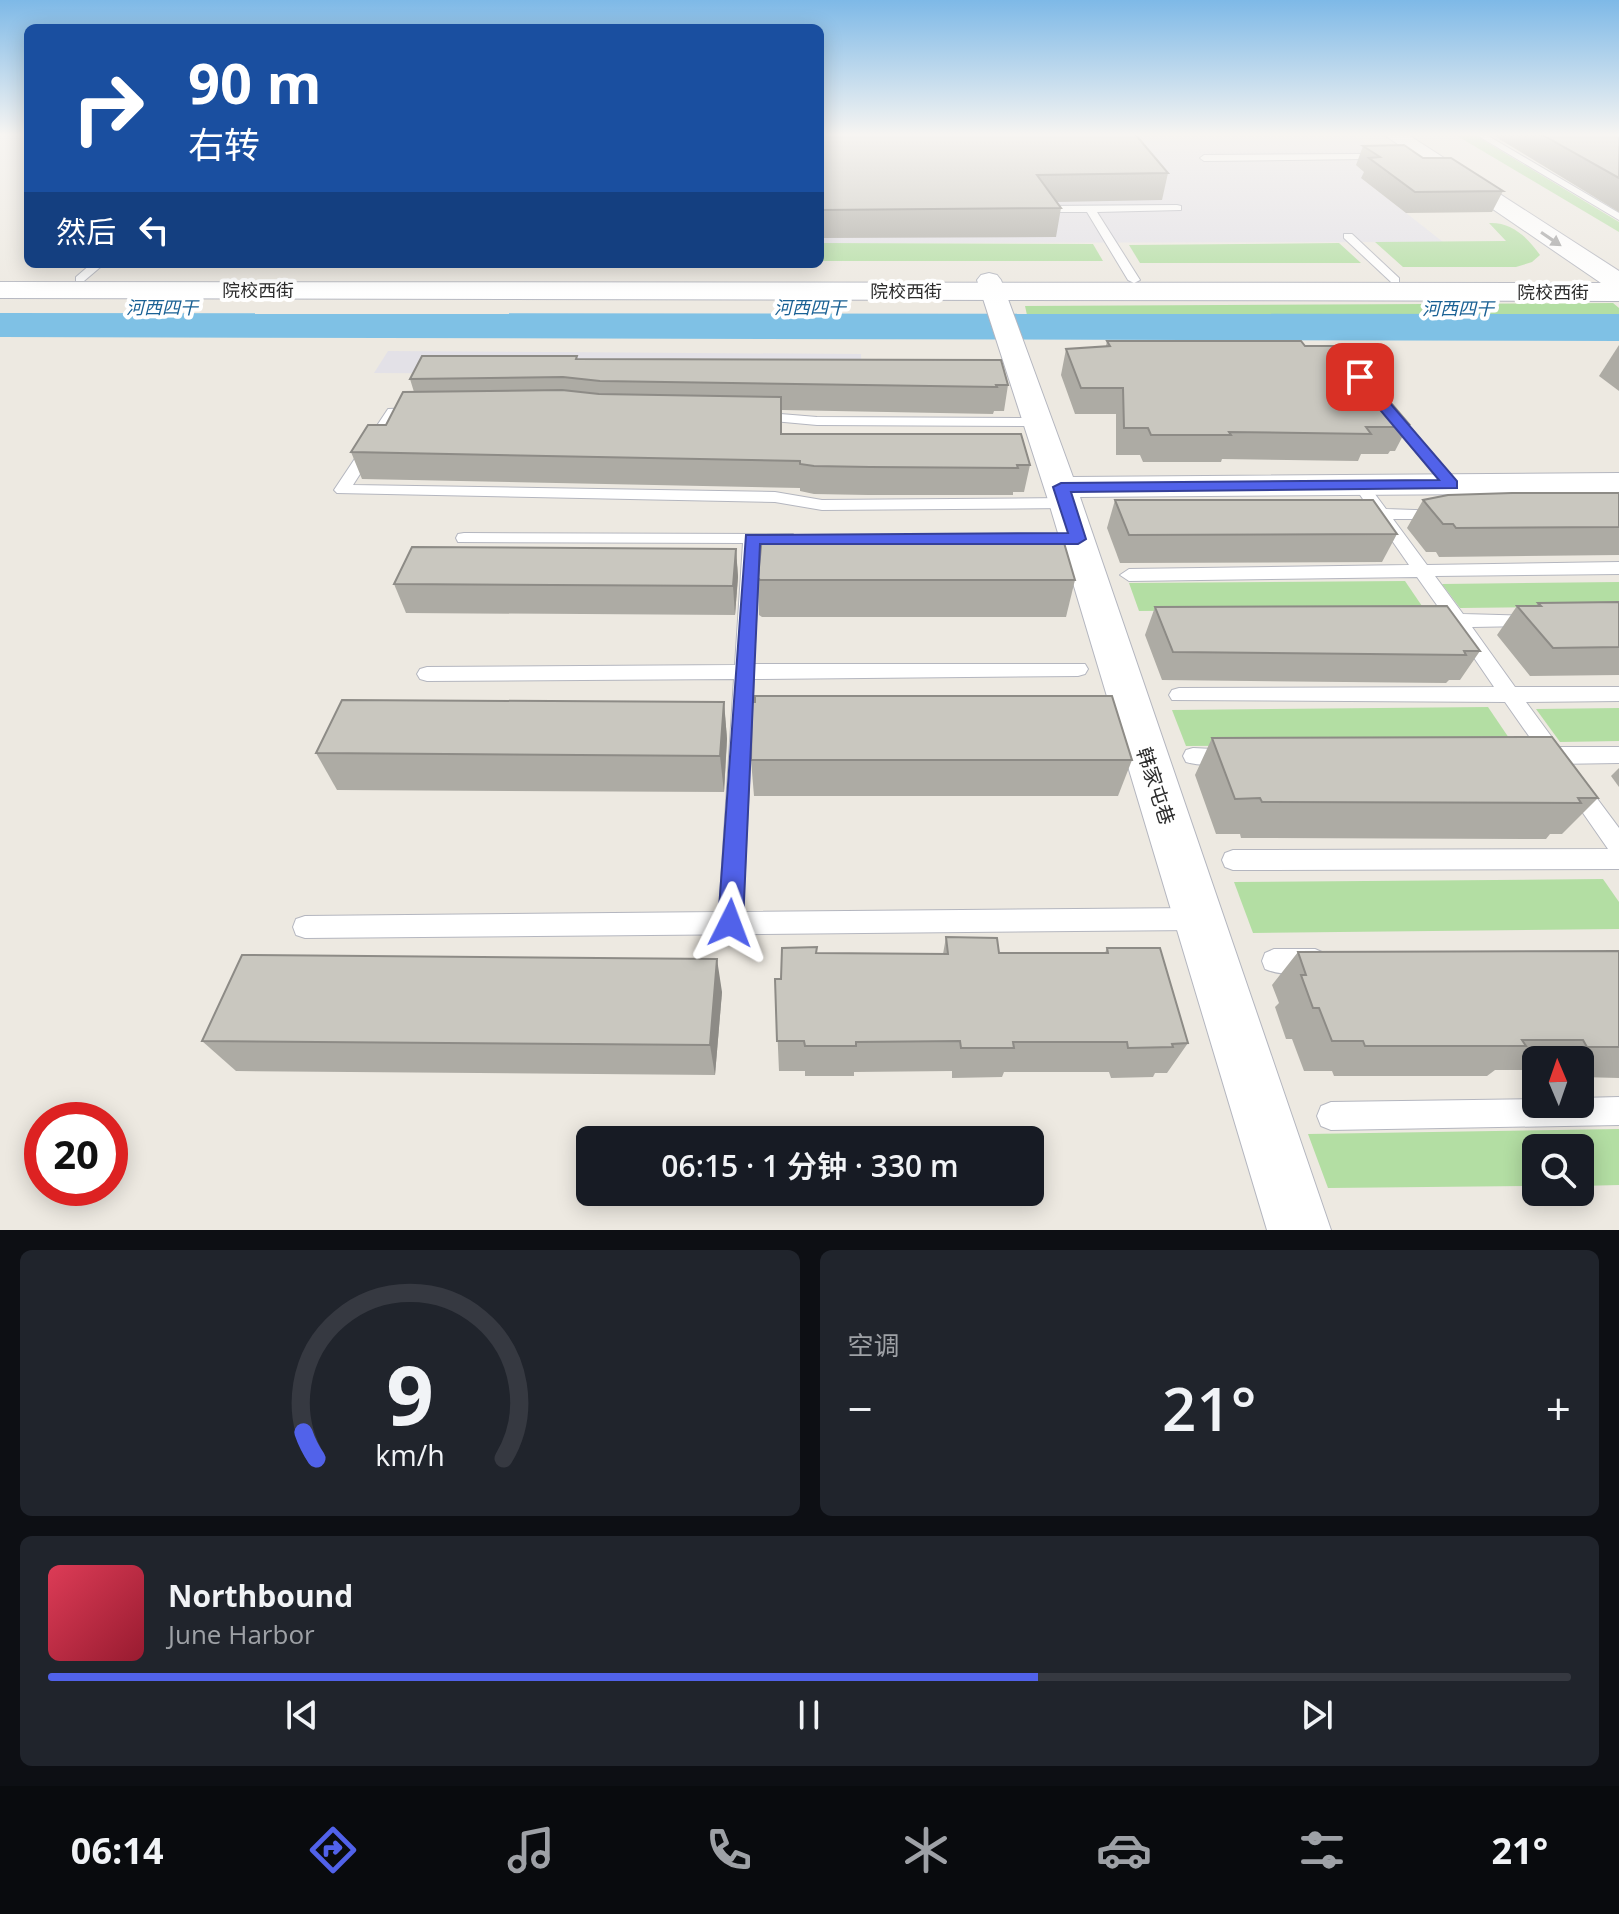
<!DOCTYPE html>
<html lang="zh">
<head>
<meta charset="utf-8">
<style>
  body { margin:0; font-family:"Open Sans","Noto Sans SC",sans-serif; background:#20242c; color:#f1f3f6; height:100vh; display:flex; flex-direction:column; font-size:30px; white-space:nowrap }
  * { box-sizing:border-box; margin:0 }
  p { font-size:26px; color:#9ea1a6 }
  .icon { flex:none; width:44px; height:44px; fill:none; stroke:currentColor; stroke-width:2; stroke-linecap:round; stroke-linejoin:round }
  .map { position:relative; height:1230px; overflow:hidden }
  .drawer { display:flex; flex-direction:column; gap:20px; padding:20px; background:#0d0f14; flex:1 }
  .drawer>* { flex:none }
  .banner { position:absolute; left:24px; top:24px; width:800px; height:244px; border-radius:12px; box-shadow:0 4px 20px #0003; background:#1a4fa0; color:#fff; overflow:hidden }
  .needle { width:52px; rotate:358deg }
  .tools { position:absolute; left:1522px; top:1046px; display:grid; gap:16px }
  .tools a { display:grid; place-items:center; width:72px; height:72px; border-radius:12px; background:#171b24; box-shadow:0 4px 20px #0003; font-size:40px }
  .speed { position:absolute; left:24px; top:1102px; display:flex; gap:16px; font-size:40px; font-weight:700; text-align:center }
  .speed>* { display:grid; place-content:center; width:104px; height:104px; border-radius:50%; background:#171b24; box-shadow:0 4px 20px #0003; line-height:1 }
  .speed .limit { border:12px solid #d22; background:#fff; color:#111 }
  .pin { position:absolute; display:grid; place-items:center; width:68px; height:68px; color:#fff; margin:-34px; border-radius:16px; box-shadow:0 4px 12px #0006 }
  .me { position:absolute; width:88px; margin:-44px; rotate:3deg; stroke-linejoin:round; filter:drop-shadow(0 0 6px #0008) }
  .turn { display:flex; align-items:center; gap:28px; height:168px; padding:0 32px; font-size:36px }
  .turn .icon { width:104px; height:104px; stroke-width:2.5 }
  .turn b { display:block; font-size:56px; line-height:68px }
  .then { display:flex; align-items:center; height:76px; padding:0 32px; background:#0003; gap:16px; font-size:30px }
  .big { font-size:60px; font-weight:600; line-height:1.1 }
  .drawer .tile { flex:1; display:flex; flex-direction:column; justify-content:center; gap:12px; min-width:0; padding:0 28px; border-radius:12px; background:#20242c }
  .drawer .dial { align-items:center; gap:0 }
  .dial svg { height:208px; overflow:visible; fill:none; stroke:#363941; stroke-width:7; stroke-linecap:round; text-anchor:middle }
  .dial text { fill:#f1f3f6; stroke:none }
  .song { display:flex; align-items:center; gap:24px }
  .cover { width:96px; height:96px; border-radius:12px; background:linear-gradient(135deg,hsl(350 70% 55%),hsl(350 70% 35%)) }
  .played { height:8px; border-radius:4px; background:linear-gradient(90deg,#5162ea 65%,#363941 65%) }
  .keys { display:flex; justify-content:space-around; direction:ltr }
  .heat { display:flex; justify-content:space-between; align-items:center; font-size:44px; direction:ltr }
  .drawer .tiles { flex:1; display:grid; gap:20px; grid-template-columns:1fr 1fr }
  .tile:last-child { grid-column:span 2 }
  .trip { position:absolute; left:576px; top:1126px; width:468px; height:80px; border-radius:12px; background:#171b24; box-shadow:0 4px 20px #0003; font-weight:600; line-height:80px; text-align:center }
  .tab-bar { display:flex; height:128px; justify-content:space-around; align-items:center; background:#090b0e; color:#9ea1a6 }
  .tab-bar .icon { width:56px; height:56px }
  .tab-bar .current { color:#5162ea }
  .tab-bar b { font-size:36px; color:#f1f3f6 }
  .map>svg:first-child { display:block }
</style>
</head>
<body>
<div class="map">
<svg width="1619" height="1230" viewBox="0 0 1619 1230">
  <rect width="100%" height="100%" fill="#ede9e1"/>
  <g fill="#e3e1e7">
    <path d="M 820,134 L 1353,134 L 1412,177 L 1363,179 L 1443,242 L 820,243 Z"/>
    <path d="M 388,351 L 861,354 L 862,376 L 374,373 Z"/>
  </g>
  <g fill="#b3dea3">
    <path d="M 1454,134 L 1473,134 L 1619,222 L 1619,232 Z"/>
    <path d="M 1489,223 C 1512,222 1527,237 1540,255 L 1532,262 L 1516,267 L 1403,267 L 1375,242 L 1506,241 Z"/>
    <path d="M 820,243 L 1093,244 L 1103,261 L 820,261 Z"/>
    <path d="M 1339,243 L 1361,263 L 1140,263 L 1129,245 Z"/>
    <path d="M 1613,303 L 1619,308 L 1619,314 L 1027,315 L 1025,306 Z"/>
    <path d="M 1405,581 L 1424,609 L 1139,611 L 1129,583 Z"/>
    <path d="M 1619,582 L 1619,606 L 1460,608 L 1442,584 Z"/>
    <path d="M 1488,707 L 1513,744 L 1186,746 L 1172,710 Z"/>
    <path d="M 1619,708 L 1619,741 L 1560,742 L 1536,709 Z"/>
    <path d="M 1603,879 L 1619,902 L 1619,929 L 1253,933 L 1234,882 Z"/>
    <path d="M 1619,1129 L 1619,1185 L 1580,1186 L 1580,1148 L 1536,1148 L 1536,1186 L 1328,1188 L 1308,1134 Z"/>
  </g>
  <path fill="#7fc1e5" d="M 0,313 L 1619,314 L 1619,341 L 0,337 Z"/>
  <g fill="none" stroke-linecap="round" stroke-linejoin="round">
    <defs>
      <g id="service">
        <path d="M 1475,134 L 1485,134 L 1619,213 L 1619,220 Z"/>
        <path d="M 1361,154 L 1364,159 L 1204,161 L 1200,158 L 1204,155 Z"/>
        <path d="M 1177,205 L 1181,206 L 1181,210 L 1097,212 L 1140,280 L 1134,283 L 1128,280 L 1087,212 L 1043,212 L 1038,209 L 1043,206 Z"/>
        <path d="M 1344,234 L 1352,234 L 1399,278 L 1399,282 L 1391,282 L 1344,238 Z"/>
        <path d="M 91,264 L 104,264 L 84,281 L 76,281 L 76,277 Z"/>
        <path d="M 416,408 L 423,412 L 421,415 L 397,416 L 353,485 L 775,492 L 822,500 L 1066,498 L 1074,503 L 1066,508 L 822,510 L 775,502 L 337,493 L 334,490 L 388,409 Z"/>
        <path d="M 1390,409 L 1395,410 L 1456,481 L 1459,484 L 1456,487 L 1446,487 L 1385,416 L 1385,410 Z"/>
        <path d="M 757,412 L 817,417 L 1038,418 L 1045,422 L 1038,426 L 817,425 L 752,419 L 752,413 Z"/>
        <path d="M 1361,480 L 1366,482 L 1386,509 L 1443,511 L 1445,514 L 1437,519 L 1393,519 L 1427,565 L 1619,562 L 1619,574 L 1435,576 L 1463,614 L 1537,616 L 1540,620 L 1537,624 L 1531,626 L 1472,627 L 1515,687 L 1619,687 L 1619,701 L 1526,702 L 1559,747 L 1619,747 L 1619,763 L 1554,764 L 1537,761 L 1534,755 L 1538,749 L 1505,702 L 1172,700 L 1169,695 L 1172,690 L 1179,688 L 1494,687 L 1453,627 L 1427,625 L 1424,621 L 1427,617 L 1444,615 L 1417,577 L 1129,581 L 1120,575 L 1129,569 L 1409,565 L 1377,519 L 1359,519 L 1351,514 L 1353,511 L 1370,509 L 1353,485 Z"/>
        <path d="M 464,533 L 793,534 L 795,538 L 793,542 L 760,543 L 754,664 L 1085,664 L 1088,669 L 1085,674 L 1078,676 L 754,679 L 743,912 L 1196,908 L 1204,911 L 1208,919 L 1204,927 L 1196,930 L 305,938 L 296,935 L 293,927 L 296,919 L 305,916 L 719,912 L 734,679 L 427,681 L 420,679 L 417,674 L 420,669 L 427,667 L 735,665 L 743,543 L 458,542 L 456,538 L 458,534 Z"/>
        <path d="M 1193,748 L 1233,750 L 1236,756 L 1233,762 C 1220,766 1199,766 1186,762 L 1183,756 L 1186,750 Z"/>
        <path d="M 1576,778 L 1584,781 L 1619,828 L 1619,869 L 1233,870 L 1225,867 L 1222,860 L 1225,853 L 1233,850 L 1608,849 L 1565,787 L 1568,781 Z"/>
        <path d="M 1274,949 L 1315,949 L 1324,953 L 1327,961 L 1324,969 C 1308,976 1281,976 1265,969 L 1262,961 L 1265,953 Z"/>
        <path d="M 1619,1097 L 1619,1125 L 1331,1130 L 1321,1126 L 1317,1116 L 1321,1106 L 1331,1102 L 1536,1099 L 1536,1104 L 1580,1104 L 1580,1098 Z"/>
      </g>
      <path id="minor" d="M 989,273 L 997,275 L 1001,280 L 1073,477 L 1619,473 L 1619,493 L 1080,497 L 1331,1230 L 1267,1230 L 1049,503 L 977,280 L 981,275 Z"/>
      <path id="secondary" d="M 1383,134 L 1407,134 L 1619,271 L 1619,301 L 0,298 L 0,282 L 1601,283 Z"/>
    </defs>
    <use href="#service" stroke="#b4b6bf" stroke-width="2"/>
    <use href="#minor" stroke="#b4b6bf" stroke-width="2"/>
    <use href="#secondary" stroke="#b4b6bf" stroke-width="2"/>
    <use href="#service" fill="#fff" fill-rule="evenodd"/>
    <use href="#minor" fill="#fff" fill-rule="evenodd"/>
    <use href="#secondary" fill="#fff" fill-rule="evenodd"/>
  </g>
  <g fill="#adaba4">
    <path d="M 820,134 L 1168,173 L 1162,200 L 1056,202 L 1061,208 L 1056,237 L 820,238 Z"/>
    <path d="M 1491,134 L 1619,134 L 1619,212 Z"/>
    <path d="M 1363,146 L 1423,158 L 1503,191 L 1492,212 L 1406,213 L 1361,178 L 1364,172 L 1356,165 Z"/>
    <path d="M 1107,341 L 1305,346 L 1409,424 L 1395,451 L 1390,451 L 1388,454 L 1361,454 L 1358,461 L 1222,459 L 1221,462 L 1143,462 L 1140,455 L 1116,455 L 1116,414 L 1075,414 L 1061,375 L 1066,349 L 1106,346 Z"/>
    <path d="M 1619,345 L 1619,391 L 1599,376 Z"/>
    <path d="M 578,359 L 1008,385 L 1004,411 L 994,411 L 993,414 L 782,410 L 782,434 L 1030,465 L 1024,492 L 1013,492 L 1013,495 L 868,495 L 814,494 L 800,491 L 800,488 L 362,479 L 351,452 L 386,425 L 414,392 L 410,379 Z"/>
    <path d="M 1619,493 L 1619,555 L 1439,557 L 1436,552 L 1426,552 L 1407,528 L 1423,500 Z"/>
    <path d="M 1115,500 L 1397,534 L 1382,562 L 1120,563 L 1107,528 Z"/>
    <path d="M 736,549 L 738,577 L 735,615 L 406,613 L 394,584 Z"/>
    <path d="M 758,578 L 1075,580 L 1066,617 L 762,617 L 759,615 Z"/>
    <path d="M 1619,602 L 1619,675 L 1530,676 L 1497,635 L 1517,606 L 1536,606 L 1538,603 Z"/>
    <path d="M 1155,607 L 1480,651 L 1460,680 L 1449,680 L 1446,683 L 1162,680 L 1145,635 Z"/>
    <path d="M 724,702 L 727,739 L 724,792 L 337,790 L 316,753 Z"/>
    <path d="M 1212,738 L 1598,798 L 1562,834 L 1550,834 L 1546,839 L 1241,838 L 1240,834 L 1216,834 L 1195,775 Z"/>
    <path d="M 751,760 L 1132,760 L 1118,796 L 754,796 Z"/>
    <path d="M 1619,768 L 1619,787 L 1611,776 Z"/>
    <path d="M 946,937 L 999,953 L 1105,953 L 1107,948 L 1188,1043 L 1167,1073 L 1155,1073 L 1153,1077 L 1111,1078 L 1109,1072 L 1004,1072 L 1002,1077 L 952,1078 L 952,1071 L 854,1072 L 854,1076 L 805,1076 L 805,1071 L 779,1071 L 775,979 L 781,979 L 817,953 L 943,954 Z"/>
    <path d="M 1619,951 L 1619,1078 L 1580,1077 L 1580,1060 L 1536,1060 L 1536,1070 L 1495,1070 L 1487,1076 L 1334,1076 L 1332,1071 L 1304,1071 L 1292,1039 L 1286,1039 L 1275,1007 L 1279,1003 L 1272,985 L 1298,952 Z"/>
    <path d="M 722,992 L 715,1075 L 236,1071 L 202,1041 Z"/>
  </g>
  <g fill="#8d8b86">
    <path d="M 736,549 L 738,577 L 735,615 L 733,586 Z"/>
    <path d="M 724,702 L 727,739 L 724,792 L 720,756 Z"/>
    <path d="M 717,959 L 722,992 L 715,1075 L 710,1045 Z"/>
  </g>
  <g fill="#c9c7bf" stroke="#8d8b86" stroke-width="2">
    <path d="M 820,134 L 1135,134 L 1168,173 L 1037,175 L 1061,208 L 820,210 Z"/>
    <path d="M 1541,134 L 1619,134 L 1619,178 Z"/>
    <path d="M 1404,145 L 1423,158 L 1451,158 L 1503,191 L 1415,192 L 1369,158 L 1380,157 L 1363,146 Z"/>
    <path d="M 1107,341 L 1301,341 L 1305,346 L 1336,346 L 1345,349 L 1409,424 L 1400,424 L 1402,427 L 1366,427 L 1371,434 L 1229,432 L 1231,435 L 1151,435 L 1148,428 L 1124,428 L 1123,388 L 1081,388 L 1066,349 L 1110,346 Z"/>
    <path d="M 422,356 L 577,356 L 576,359 L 1001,360 L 1008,385 L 996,385 L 997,387 L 600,381 L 563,377 L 410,379 Z"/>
    <path d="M 562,390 L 599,394 L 781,397 L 781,434 L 1021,434 L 1030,465 L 1017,465 L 1018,468 L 870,467 L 814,466 L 800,464 L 800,461 L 351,452 L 368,425 L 386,425 L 403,392 Z"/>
    <path d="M 1512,493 L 1619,493 L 1619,527 L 1456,528 L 1453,524 L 1443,524 L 1423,500 L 1448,495 Z"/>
    <path d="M 1115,500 L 1373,500 L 1397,534 L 1129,535 Z"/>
    <path d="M 762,536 L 1062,536 L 1075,580 L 760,580 L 758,578 Z"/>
    <path d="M 412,547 L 736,549 L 733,586 L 394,584 Z"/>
    <path d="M 1619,602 L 1619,647 L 1553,648 L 1517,606 L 1541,606 L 1538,603 Z"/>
    <path d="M 1447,606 L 1480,651 L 1464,651 L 1466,655 L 1173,652 L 1155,607 Z"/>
    <path d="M 755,696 L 1112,696 L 1132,760 L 751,760 L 752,702 L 755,702 Z"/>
    <path d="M 342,700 L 724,702 L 720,756 L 316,753 Z"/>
    <path d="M 1552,737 L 1598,798 L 1578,798 L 1581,803 L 1262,802 L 1260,798 L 1235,799 L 1212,738 Z"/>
    <path d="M 946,937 L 997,938 L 999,953 L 1108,953 L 1107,948 L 1160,948 L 1188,1043 L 1172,1044 L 1173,1047 L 1128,1048 L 1127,1042 L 1013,1042 L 1014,1048 L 961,1048 L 960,1041 L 856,1042 L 856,1046 L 805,1046 L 804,1041 L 777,1041 L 775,979 L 781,979 L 782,948 L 817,947 L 816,953 L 948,954 Z"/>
    <path d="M 1619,951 L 1619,1047 L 1587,1047 L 1583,1040 L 1522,1040 L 1526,1046 L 1365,1046 L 1363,1041 L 1332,1041 L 1319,1008 L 1313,1008 L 1301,975 L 1306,975 L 1298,952 Z"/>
    <path d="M 242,955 L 717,959 L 710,1045 L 202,1041 Z"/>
  </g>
  <defs><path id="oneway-solid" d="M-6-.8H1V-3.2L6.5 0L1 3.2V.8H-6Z" transform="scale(2)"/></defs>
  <use fill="#a0a0a0" href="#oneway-solid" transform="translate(1551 239) rotate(34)"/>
  <linearGradient id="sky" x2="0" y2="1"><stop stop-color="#7eb9e7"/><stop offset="0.44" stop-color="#f7f5f2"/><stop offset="1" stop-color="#f7f5f2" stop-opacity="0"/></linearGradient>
  <rect width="1619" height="306" fill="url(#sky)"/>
  <path fill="#5162ea" stroke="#354098" stroke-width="2" d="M 1355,374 L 1365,374 L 1457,481 L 1457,488 L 1071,492 L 1086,539 L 1078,544 L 760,544 L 743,923 L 739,931 L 730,935 L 722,931 L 718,923 L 746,535 L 1068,533 L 1053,487 L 1061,483 L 1439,480 L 1355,380 Z"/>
  <g text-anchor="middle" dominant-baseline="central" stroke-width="8" stroke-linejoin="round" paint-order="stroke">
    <g font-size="18" fill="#2d2d2d" stroke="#fff">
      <text x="258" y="290">院校西街</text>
      <text x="906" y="291">院校西街</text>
      <text x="1553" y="292">院校西街</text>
    </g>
    <g font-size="18" font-style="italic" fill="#1a6194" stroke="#fff">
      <text x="162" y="307">河西四干</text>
      <text x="810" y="307">河西四干</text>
      <text x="1458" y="308">河西四干</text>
    </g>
    <g font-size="20" fill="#2d2d2d" stroke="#fff">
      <text transform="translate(1156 786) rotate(72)">韩家屯巷</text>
    </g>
  </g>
</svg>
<div class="tools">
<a><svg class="needle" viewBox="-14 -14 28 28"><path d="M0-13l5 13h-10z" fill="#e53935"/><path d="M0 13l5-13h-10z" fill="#9ea1a6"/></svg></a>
<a><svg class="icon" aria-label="search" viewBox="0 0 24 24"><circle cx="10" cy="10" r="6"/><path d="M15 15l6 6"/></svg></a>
</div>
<div class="speed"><div class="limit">20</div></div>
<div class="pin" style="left:1360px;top:377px;background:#d93025"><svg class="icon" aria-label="arrive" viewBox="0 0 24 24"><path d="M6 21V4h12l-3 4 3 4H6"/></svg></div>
<svg class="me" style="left:730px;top:923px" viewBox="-20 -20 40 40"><path d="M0-17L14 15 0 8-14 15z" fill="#5162ea" stroke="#fff" stroke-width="4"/></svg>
<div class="trip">06:15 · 1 分钟 · 330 m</div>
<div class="banner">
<div class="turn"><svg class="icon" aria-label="right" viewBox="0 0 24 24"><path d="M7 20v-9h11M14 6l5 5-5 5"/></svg><div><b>90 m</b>右转</div></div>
<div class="then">然后<svg class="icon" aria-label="left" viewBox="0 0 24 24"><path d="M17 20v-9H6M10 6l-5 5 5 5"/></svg></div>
</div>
</div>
<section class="drawer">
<div class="tiles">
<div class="tile dial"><svg viewBox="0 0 100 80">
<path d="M14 69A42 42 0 1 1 86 69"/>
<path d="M14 69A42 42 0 0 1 9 59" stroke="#5162ea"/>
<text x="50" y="56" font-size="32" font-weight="700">9</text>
<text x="50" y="72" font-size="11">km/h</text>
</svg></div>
<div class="tile"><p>空调</p>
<div class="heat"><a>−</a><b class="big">21°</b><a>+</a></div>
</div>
<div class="tile">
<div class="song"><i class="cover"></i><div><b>Northbound</b><p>June Harbor</p></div></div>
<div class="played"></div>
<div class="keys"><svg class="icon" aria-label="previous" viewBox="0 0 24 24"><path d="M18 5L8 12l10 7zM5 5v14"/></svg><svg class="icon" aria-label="pause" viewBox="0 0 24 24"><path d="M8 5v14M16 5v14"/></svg><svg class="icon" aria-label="next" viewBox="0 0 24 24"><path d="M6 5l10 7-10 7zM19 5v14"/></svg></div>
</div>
</div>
</section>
<nav class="tab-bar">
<b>06:14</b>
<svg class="icon current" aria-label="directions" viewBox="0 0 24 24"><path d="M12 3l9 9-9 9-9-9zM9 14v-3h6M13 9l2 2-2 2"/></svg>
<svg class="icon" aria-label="music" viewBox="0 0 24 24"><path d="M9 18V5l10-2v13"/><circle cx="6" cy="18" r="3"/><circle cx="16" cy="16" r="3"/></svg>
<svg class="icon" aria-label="phone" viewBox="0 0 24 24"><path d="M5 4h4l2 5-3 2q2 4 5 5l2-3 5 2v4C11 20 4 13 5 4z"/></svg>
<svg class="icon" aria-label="climate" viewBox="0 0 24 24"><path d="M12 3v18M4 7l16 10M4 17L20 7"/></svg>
<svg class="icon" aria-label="car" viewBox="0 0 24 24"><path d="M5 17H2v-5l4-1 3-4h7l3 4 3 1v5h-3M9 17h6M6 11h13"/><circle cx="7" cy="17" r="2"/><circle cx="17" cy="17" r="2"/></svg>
<svg class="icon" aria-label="filters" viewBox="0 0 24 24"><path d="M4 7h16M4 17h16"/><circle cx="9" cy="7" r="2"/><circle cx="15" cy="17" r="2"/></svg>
<b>21°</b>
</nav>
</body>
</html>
